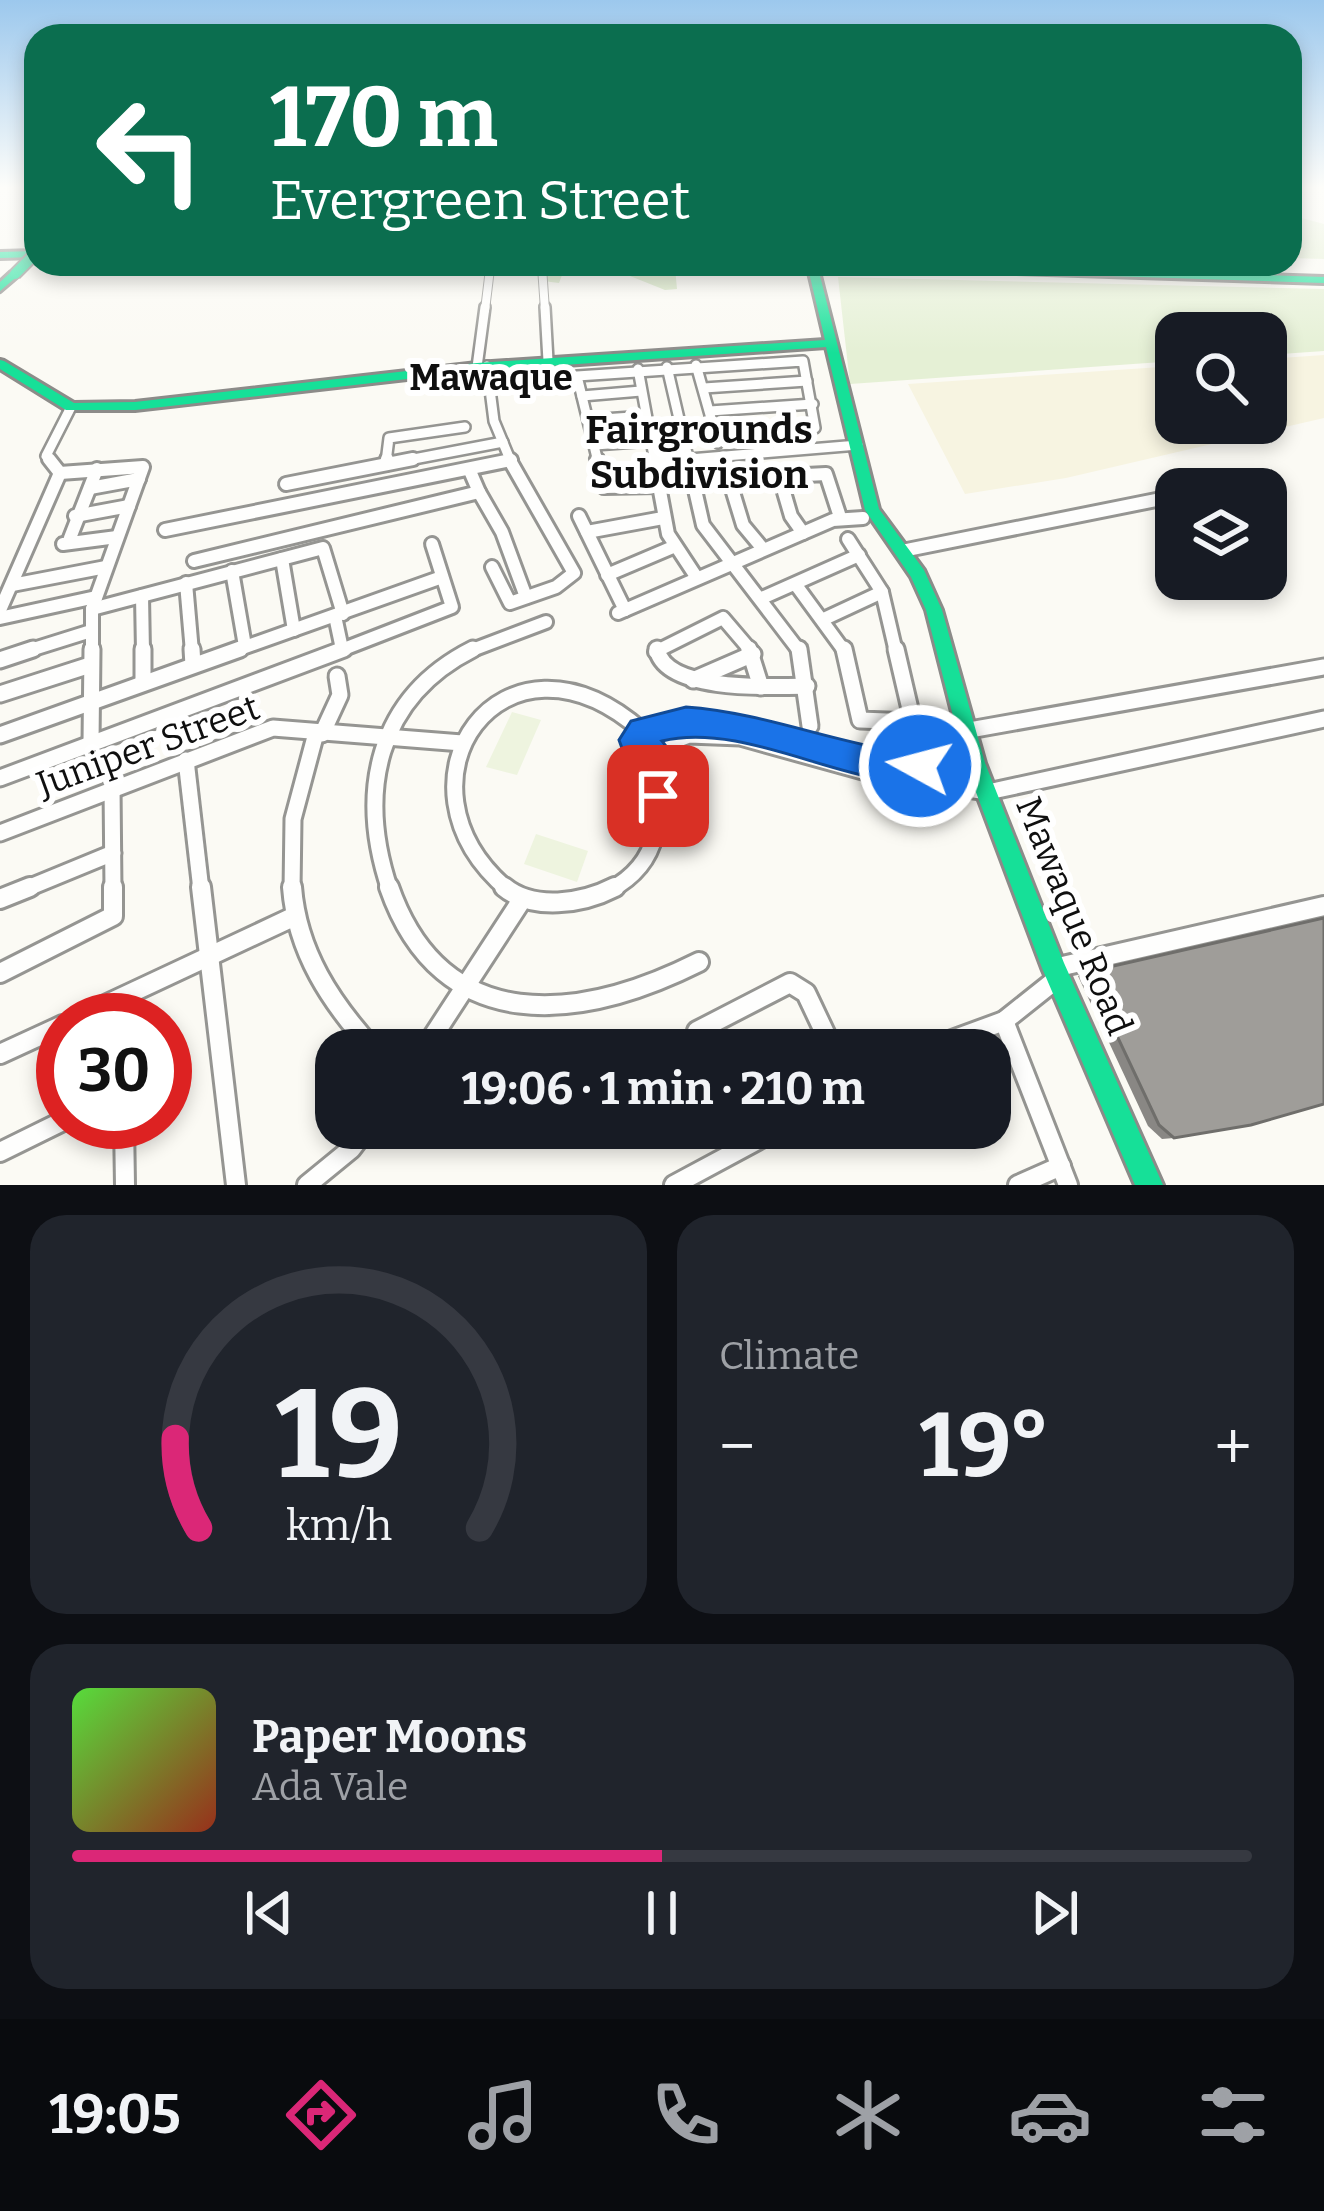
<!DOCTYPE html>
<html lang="en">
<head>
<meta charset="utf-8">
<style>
  body { margin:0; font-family:Bitter,serif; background:#20242c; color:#f1f3f6; height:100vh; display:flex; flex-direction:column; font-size:45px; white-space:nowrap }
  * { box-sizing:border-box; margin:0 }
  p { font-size:39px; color:#9ea1a6 }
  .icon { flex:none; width:66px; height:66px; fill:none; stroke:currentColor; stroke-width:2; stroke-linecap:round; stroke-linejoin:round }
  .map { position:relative; height:1185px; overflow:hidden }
  .side { display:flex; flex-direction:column; gap:30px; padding:30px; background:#0d0f14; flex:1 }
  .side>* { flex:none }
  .hud { position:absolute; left:24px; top:24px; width:1278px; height:252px; border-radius:36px; box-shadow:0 6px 18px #0003; background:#0b6e4f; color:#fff; overflow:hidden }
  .buttons { position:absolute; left:1155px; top:312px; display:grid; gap:24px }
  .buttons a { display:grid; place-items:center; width:132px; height:132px; border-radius:24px; background:#171b24; box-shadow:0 6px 18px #0003; font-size:60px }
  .speed { position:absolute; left:36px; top:993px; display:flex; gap:24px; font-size:60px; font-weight:700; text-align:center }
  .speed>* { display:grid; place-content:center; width:156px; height:156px; border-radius:50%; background:#171b24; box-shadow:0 6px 18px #0003; line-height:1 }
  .speed .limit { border:18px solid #d22; background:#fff; color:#111 }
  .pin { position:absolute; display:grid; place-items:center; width:102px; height:102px; color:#fff; margin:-51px; border-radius:24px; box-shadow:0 6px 18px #0006 }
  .me { position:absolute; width:132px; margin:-66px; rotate:277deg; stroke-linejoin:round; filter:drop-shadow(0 0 9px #0008) }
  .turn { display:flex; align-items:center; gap:42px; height:252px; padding:0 48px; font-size:54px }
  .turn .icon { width:156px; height:156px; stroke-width:2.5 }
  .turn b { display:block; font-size:84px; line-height:102px }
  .big { font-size:90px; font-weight:700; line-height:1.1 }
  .side .card { flex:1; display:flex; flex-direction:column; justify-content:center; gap:18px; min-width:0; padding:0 42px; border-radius:36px; background:#20242c }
  .side .dial { align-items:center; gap:0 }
  .dial svg { height:312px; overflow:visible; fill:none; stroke:#363941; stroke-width:7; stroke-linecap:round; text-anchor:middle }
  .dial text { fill:#f1f3f6; stroke:none }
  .song { display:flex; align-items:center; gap:36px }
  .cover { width:144px; height:144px; border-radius:18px; background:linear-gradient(135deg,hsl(110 70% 55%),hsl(10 70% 35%)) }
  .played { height:12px; border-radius:6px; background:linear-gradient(90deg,#db2777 50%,#363941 50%) }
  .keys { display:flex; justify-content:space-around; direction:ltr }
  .heat { display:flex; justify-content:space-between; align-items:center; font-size:66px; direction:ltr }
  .side .tiles { flex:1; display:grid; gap:30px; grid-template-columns:1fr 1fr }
  .card:last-child { grid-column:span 2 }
  .trip { position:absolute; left:315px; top:1029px; width:696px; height:120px; border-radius:36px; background:#171b24; box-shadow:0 6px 18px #0003; font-weight:700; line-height:120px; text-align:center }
  .tab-bar { display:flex; height:192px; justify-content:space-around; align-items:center; background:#090b0e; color:#9ea1a6 }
  .tab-bar .icon { width:84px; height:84px }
  .tab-bar .current { color:#db2777 }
  .tab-bar b { font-size:54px; color:#f1f3f6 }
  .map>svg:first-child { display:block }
</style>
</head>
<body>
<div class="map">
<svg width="1324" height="1185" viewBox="0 0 1324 1185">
  <rect width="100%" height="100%" fill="#fbfaf4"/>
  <path fill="#f7f4e1" d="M 1324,355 L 1324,418 L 1066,478 L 965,494 L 908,384 L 1176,366 L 1176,423 L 1266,423 L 1266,359 Z"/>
  <g fill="#e5f0d5">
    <path d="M 1290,215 L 1324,224 L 1324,259 L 1290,258 Z"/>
    <path d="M 838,277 L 1324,289 L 1324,351 L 1266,355 L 1266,333 L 1176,333 L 1176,361 L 850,384 Z"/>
  </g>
  <path fill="#d6e7c3" d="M 547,264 L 688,264 L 675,268 L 677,289 L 665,290 L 620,272 L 564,270 L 559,283 L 543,281 Z"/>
  <g fill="#eef4df">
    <path d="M 512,712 L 541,720 L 517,775 L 486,767 Z"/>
    <path d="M 536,834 L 588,851 L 577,882 L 524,864 Z"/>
  </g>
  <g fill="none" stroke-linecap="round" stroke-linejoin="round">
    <defs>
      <g id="street-far4">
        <path d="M 542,267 L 545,310"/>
        <path d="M 485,310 L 490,269"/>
      </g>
      <g id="street-far3">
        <path d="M 545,307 L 548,361"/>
        <path d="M 696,365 L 718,443"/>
        <path d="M 487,366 L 494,421 L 511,462"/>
        <path d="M 477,367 L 485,307"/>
        <path d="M 667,367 L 689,462"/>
        <path d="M 638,369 L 655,462"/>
        <path d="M 704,388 L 807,381"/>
        <path d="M 582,396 L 641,391"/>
        <path d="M 710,411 L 813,404"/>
        <path d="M 589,420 L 646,416"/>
        <path d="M 595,445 L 650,441"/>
        <path d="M 51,462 L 46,456 L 71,407"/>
        <path d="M 386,462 L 389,438 L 465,427"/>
        <path d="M 398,462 L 503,442"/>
        <path d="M 499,462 L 511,460"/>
        <path d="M 598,462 L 577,376 L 803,361 L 815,428 L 716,437"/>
        <path d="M 654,462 L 858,445"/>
      </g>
      <g id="street-far2">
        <path d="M 49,459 L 60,473"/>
        <path d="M 597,459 L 604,487 L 659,486"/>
        <path d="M 654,459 L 668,534 L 697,578"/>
        <path d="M 688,459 L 703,525 L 800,652"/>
        <path d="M 654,462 L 685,459"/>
        <path d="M 386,464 L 387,459"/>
        <path d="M 60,473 L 143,467 L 92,609 L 92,652"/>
        <path d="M 779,475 L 791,516 L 803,533"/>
        <path d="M 286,484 L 413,459"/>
        <path d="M 90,488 L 139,479"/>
        <path d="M 1208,489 L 1253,479"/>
        <path d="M 479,492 L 502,532 L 526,597"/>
        <path d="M 75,516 L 129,506"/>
        <path d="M 579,516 L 625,610"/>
        <path d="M 165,530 L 511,460"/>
        <path d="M 587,532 L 663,518"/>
        <path d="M 70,538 L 97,469"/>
        <path d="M 848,539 L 882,592 L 896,652"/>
        <path d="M 63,544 L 117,537"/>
        <path d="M 763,549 L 743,525 L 729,479 L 826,474 L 840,517"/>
        <path d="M 902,551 L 1176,496"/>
        <path d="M 282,559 L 294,630"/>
        <path d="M 194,561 L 479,492 L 470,471"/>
        <path d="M 492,567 L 510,603 L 556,587 L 574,573 L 509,459"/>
        <path d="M 232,571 L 245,646"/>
        <path d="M 607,575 L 673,547"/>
        <path d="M 186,583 L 192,652"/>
        <path d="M 12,585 L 106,567"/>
        <path d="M 796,585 L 845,652"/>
        <path d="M 142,596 L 143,652"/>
        <path d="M 762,598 L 859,555"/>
        <path d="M 92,609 L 323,548 L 343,614"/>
        <path d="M 0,610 L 60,473"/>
        <path d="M 618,613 L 833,520 L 863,518"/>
        <path d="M 335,616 L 342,649"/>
        <path d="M 0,618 L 96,597"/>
        <path d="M 824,619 L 882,592"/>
        <path d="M 24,652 L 91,631"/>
        <path d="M 231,652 L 442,577"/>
        <path d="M 336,652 L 452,607 L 432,544"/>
        <path d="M 467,652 L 546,622"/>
        <path d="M 655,652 L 723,618 L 752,652"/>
      </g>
      <g id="street-far1">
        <path d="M 143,649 L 143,683"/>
        <path d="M 192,649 L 193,665"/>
        <path d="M 657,649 C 665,692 770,687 807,686"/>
        <path d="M 749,649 L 761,687"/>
        <path d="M 799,649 L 810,726"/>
        <path d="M 844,649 L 860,720 L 913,722 L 896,649"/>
        <path d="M 0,660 L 33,649"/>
        <path d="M 693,680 L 753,654"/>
        <path d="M 0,694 L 87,666"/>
        <circle cx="648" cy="742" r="13"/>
        <path d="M 964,731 L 1324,667"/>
        <path d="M 655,732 L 709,720 L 890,765 L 975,763"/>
        <path d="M 322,734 L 340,695 L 337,676"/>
        <path d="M 0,735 L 240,649"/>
        <path d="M 91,743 L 92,649"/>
        <path d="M 660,746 L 689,735 L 740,737 L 884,777 L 988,792 L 1324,719"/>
        <path d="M 186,760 L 201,890"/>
        <path d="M 0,778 L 344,649"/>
        <path d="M 112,786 L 113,890"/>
        <path d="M 0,833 L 273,728 L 462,743"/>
        <path d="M 23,890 L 113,853"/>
        <path d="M 292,890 L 293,819 L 316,733"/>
        <path d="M 390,890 C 357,793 376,698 473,649"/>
        <path d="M 508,890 C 381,783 503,609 642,731"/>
        <path d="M 610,890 C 668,859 659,809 654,753"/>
      </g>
      <g id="street">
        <path d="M 201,887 L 236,1185"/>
        <path d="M 292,887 C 297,952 331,1003 374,1050"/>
        <path d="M 389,887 C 442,1039 581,1021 699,962"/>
        <path d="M 504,887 C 533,911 582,904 615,887"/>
        <path d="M 0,899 L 30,887"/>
        <path d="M 1054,968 L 1324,906"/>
        <path d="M 0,973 L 113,916 L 113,887"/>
        <path d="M 73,1020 L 291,918"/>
        <path d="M 1004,1021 L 1068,1185"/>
        <path d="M 697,1031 L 790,983 L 806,993 L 833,1050"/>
        <path d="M 424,1050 L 521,901"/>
        <path d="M 925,1050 L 1004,1021 L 1058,978"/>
        <path d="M 0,1054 L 63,1025"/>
        <path d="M 124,1122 L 125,1185"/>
        <path d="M 0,1152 L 63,1121"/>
        <path d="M 307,1185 L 351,1149 L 367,1128"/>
        <path d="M 674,1185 L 780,1128"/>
        <path d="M 1018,1185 L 1061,1166"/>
      </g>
      <g id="fast">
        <path d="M 36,251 L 36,257 L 0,258 L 0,252 Z"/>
        <path d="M 807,264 L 817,264 L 879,509 L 924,570 L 942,610 L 985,763 L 1064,963 L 1163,1185 L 1135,1185 L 1042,968 L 965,763 L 926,610 L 911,577 L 865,510 L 826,347 L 477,371 L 135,410 L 66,410 L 0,369 L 0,360 L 4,361 L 74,403 L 135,402 L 477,363 L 825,340 Z"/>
        <path d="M 830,264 L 931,264 L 1324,277 L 1324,283 L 835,267 Z"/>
        <path d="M 11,272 L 20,274 L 0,291 L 0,282 Z"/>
      </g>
    </defs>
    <use href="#street-far4" stroke="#959592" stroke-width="10"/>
    <use href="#street-far3" stroke="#959592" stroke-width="14"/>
    <use href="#street-far2" stroke="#959592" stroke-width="18"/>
    <use href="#street-far1" stroke="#959592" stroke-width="21"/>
    <use href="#street" stroke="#959592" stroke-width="24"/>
    <use href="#fast" stroke="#8c8b89" stroke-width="6"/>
    <use href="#street-far4" stroke="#fefefd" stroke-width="8"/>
    <use href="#street-far3" stroke="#fefefd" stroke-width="9"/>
    <use href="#street-far2" stroke="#fefefd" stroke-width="12"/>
    <use href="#street-far1" stroke="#fefefd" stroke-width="15"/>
    <use href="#street" stroke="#fefefd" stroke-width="18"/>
    <use href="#fast" fill="#16e098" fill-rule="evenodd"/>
    <defs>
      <path id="fast-bridge" d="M 15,274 L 36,253"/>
    </defs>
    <use href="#fast-bridge" stroke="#8c8b89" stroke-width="14" stroke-linecap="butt"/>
    <use href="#fast-bridge" stroke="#16e098" stroke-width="10"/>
  </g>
  <path fill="#898784" d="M 1087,972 L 1174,1138 L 1162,1139 L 1148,1126 L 1078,976 Z"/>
  <path fill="#9f9d99" stroke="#6f6e6b" stroke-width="3" d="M 1324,918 L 1324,1104 L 1251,1125 L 1174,1138 L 1159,1125 L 1087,972 Z"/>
  <linearGradient id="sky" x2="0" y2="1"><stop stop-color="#9cc8ed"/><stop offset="0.53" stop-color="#fdfdfa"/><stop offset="1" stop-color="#fdfdfa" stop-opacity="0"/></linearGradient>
  <rect width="1324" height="353" fill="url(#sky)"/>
  <path fill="#1a73e8" stroke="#114b97" stroke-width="3" d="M 686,707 C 755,712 816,736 884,749 C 900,752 915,749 931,755 L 936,766 L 931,776 C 868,801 752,719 662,741 C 675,755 678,789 669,808 L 658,812 L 646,808 L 639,766 L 627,762 L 619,740 L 631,721 Z"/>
  <g text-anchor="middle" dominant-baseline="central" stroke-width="12" stroke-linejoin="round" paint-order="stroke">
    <g font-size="36" font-weight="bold" fill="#0f0f0f" stroke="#fff">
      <text x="491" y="378">Mawaque</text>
    </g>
    <g font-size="36" fill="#0f0f0f" stroke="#fff">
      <text transform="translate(148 746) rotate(-20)">Juniper Street</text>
      <text transform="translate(1074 916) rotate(68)">Mawaque Road</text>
    </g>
    <g font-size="39" font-weight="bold" fill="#0f0f0f" stroke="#fff">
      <text x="699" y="430">Fairgrounds<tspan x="699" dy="45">Subdivision</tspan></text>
    </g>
  </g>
</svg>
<div class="buttons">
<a><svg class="icon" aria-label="search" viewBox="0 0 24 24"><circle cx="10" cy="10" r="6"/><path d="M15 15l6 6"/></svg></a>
<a><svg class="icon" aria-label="layers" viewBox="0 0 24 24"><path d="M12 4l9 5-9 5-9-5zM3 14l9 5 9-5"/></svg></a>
</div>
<div class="speed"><div class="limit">30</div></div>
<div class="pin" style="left:658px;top:796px;background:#d93025"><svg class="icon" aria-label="arrive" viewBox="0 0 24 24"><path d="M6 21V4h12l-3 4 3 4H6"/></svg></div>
<svg class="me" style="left:920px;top:766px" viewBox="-20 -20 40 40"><circle r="17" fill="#1a73e8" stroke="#fff" stroke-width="3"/><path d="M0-11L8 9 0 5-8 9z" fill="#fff"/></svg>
<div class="trip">19:06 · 1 min · 210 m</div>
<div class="hud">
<div class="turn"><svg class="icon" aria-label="left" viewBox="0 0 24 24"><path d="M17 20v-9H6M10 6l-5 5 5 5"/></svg><div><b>170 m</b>Evergreen Street</div></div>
</div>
</div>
<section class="side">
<div class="tiles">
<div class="card dial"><svg viewBox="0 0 100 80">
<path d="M14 69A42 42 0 1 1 86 69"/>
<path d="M14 69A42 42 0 0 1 8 46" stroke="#db2777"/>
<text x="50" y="56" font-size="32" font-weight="700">19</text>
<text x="50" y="72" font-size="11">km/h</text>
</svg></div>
<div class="card"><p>Climate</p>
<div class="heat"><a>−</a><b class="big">19°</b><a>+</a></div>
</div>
<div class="card">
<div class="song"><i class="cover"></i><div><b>Paper Moons</b><p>Ada Vale</p></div></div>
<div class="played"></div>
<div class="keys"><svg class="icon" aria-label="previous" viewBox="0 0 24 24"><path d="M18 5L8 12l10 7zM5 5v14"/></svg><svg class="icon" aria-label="pause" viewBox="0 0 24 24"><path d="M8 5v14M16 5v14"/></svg><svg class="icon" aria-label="next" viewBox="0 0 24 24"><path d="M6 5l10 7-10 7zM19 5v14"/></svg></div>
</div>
</div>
</section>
<nav class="tab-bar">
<b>19:05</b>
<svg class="icon current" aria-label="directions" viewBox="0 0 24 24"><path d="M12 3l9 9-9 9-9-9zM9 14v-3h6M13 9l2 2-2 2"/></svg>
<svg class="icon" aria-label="music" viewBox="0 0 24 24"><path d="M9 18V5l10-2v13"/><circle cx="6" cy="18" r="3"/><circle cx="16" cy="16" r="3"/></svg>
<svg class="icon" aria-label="phone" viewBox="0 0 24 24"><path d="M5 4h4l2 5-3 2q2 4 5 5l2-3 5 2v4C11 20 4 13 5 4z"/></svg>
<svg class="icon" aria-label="climate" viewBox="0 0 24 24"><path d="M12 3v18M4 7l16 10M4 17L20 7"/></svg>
<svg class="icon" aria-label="car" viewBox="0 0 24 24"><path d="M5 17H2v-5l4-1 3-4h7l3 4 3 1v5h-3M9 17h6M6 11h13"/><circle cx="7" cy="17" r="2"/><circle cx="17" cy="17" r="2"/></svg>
<svg class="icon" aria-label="filters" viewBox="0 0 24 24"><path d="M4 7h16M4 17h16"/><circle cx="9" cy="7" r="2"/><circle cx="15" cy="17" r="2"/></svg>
</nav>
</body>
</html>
